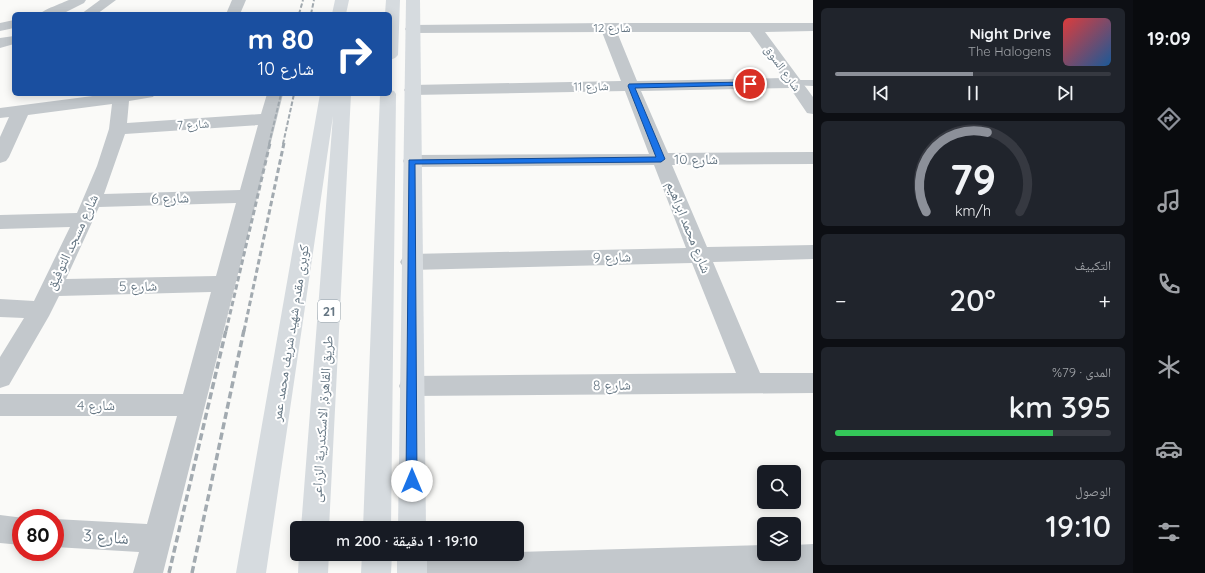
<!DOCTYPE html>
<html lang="ar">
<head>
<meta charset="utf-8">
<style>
  body { margin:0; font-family:Quicksand,"Noto Naskh Arabic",sans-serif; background:#20242c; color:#f1f3f6; direction:rtl; height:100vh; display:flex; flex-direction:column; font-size:15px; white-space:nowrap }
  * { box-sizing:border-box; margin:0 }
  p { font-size:13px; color:#9ea1a6 }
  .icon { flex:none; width:22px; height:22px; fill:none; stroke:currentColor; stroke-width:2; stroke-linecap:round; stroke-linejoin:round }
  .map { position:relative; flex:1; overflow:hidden; direction:ltr }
  .details { display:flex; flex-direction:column; gap:8px; padding:8px; background:#0d0f14; width:320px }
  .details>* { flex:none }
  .hud { position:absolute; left:12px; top:12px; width:380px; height:84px; border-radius:6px; box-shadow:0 2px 10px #0003; direction:rtl; background:#1a4fa0; color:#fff; overflow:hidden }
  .fabs { position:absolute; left:757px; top:465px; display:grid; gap:8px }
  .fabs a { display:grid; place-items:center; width:44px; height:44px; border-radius:6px; background:#171b24; box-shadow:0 2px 10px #0003; font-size:20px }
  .speed { position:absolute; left:12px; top:509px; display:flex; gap:8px; font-size:20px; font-weight:700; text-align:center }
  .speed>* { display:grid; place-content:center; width:52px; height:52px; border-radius:50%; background:#171b24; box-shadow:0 2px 10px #0003; line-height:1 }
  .speed .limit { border:6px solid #d22; background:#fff; color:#111 }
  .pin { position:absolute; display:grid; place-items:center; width:34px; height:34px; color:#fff; margin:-17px; border:2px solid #fff; border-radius:50%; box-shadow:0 1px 4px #0007 }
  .me { position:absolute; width:44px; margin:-22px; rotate:0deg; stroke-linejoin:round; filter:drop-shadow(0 0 3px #0008) }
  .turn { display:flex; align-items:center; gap:14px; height:84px; padding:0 12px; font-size:18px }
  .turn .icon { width:52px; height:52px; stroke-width:2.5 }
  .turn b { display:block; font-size:28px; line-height:34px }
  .big { font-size:30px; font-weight:600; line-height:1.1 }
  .details .card { flex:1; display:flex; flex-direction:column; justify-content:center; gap:6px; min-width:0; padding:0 14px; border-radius:6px; background:#20242c }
  .details .dial { align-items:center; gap:0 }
  .dial svg { height:104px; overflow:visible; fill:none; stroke:#363941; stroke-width:7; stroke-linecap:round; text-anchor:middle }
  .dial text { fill:#f1f3f6; stroke:none }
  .song { display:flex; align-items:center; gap:12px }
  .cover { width:48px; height:48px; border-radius:6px; background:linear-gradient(135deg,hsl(0 70% 55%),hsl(210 70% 35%)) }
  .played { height:4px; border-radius:2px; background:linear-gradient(90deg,#8c9099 50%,#363941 50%) }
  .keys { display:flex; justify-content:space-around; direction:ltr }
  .heat { display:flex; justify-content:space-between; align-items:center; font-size:22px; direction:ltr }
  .charge { height:6px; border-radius:3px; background:linear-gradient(90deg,#34c759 79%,#363941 0) }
  .trip { position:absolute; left:290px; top:521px; width:234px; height:40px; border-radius:6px; background:#171b24; box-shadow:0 2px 10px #0003; font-weight:600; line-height:40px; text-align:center; direction:rtl }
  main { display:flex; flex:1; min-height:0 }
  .tab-bar { display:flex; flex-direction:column; width:72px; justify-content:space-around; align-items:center; background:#090b0e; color:#9ea1a6 }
  .tab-bar .icon { width:28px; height:28px }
  .tab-bar .current { color:#8c9099 }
  .tab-bar b { font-size:18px; color:#f1f3f6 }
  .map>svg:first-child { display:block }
</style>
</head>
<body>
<main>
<nav class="tab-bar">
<b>19:09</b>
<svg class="icon current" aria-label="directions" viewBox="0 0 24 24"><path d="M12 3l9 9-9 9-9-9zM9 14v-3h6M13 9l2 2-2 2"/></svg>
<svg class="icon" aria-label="music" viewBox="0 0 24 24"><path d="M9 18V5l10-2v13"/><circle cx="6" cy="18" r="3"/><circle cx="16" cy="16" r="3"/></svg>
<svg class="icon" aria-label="phone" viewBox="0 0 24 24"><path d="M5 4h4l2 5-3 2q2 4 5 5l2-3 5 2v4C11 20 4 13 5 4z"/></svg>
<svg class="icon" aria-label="climate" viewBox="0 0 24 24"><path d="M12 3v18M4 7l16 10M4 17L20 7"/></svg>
<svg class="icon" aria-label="car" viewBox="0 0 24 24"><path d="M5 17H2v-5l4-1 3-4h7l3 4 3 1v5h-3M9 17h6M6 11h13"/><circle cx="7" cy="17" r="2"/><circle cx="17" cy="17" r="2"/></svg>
<svg class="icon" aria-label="filters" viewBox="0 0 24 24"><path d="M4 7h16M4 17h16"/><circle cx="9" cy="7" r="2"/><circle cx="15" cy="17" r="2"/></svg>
</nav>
<section class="details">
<div class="card">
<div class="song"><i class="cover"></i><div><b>Night Drive</b><p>The Halogens</p></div></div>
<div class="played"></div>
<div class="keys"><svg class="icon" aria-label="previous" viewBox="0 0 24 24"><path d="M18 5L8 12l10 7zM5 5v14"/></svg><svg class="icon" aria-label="pause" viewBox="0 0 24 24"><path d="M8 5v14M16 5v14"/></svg><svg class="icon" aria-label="next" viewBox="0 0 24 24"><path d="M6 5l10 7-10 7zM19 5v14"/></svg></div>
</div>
<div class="card dial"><svg viewBox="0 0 100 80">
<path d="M14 69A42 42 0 1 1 86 69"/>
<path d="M14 69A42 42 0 0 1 61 8" stroke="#8c9099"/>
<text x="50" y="56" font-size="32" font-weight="700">79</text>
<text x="50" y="72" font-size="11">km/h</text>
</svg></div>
<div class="card"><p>التكييف</p>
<div class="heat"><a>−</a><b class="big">20°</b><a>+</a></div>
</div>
<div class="card"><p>المدى · 79%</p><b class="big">395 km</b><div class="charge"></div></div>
<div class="card"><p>الوصول</p><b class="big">19:10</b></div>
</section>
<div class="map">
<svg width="813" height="573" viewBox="0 0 813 573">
  <rect width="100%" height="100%" fill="#fafaf8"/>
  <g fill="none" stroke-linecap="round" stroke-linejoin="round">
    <path fill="#c3c8cc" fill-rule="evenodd" d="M 794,80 L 813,80 L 813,86 L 791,85 L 789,83 Z"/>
    <g fill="#c3c8cc" fill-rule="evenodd">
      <path d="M 69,0 L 86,0 L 84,3 L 62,14 L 40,14 C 43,10 62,3 69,0 Z"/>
      <path d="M 100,0 L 116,0 L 97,14 L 81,14 Z"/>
      <path d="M 232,0 L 246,0 L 240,14 L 226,14 Z"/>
      <path d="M 14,20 L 14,28 L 0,31 L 0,23 Z"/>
      <path d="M 607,23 L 813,23 L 813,31 L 765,32 L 813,97 L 813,114 L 807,113 L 790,88 L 641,91 L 668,153 L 813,152 L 813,164 L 672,165 L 707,247 L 813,245 L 813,259 L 713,262 L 760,373 L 813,373 L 813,393 L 411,396 L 402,393 L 399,386 L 402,379 L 411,376 L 736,373 L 692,263 L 411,270 L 403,267 L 400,262 L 403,257 L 411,254 L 686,248 L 654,165 L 412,167 L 405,165 L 403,161 L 405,157 L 412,155 L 649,154 L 625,91 L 412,95 L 406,93 L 404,90 L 406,87 L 412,85 L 621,81 L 602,32 L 412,33 L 407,32 L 405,29 L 407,26 L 412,25 ZM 617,32 L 750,32 L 783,78 L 637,81 Z"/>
      <path d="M 14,36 L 14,44 L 0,48 L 0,38 Z"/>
      <path d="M 108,94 L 155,94 L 153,97 L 129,101 L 127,123 L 261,114 L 267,94 L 283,94 L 163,573 L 133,573 L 139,552 L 55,547 L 55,519 L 147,524 L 177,416 L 0,416 L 0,394 L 183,394 L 211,292 L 59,296 L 49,316 L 9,385 L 0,388 L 0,357 L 24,318 L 0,317 L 0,299 L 34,301 L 70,227 L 0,229 L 0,215 L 77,213 L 97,166 L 109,129 L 112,104 L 28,115 L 9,157 L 6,161 L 0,163 L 0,137 L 9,117 L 0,118 L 0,108 ZM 258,125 L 240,190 L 104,194 L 125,134 ZM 236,203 L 216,276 L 66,279 L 99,207 Z"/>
      <path d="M 0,515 L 24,518 L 21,518 L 21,545 L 0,543 Z"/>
      <path d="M 813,544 L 813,573 L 398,573 L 397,570 L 401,559 L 412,555 L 517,554 L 517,552 L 764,545 L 764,554 L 794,554 L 794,545 Z"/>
    </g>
    <g fill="#d6dbdf" fill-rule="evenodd">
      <path d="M 335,0 L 349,0 L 346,14 L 332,14 Z"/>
      <path d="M 386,0 L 400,0 L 398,55 L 395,58 L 390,60 L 390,14 L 385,14 Z"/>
      <path d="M 406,0 L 420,0 L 426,528 L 398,528 Z"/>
      <path d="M 390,90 L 394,91 L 396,94 L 391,528 L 363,528 L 380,94 L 390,94 Z"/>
      <path d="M 320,94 L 351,94 L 329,528 L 301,528 L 333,116 L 266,573 L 236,573 Z"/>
      <path d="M 299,554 L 329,554 L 328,573 L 298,573 Z"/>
      <path d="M 362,554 L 392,554 L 391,573 L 361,573 Z"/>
      <rect x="397" y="554" width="30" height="19"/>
    </g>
    <g stroke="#a2aab0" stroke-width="2" stroke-dasharray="4.5 2" stroke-linecap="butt">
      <path d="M 299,14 L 303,0"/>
      <path d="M 311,14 L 314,0"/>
      <path d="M 269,144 L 281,94"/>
      <path d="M 283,144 L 294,94"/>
    </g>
    <g stroke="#a2aab0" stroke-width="3" stroke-dasharray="5.5 3" stroke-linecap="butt">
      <path d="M 226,331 L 270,143"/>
      <path d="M 244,331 L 284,143"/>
    </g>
    <g stroke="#a2aab0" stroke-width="3.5" stroke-dasharray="7 3.5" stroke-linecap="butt">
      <path d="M 169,573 L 226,330"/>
      <path d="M 192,573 L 244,330"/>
    </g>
  </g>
  <path fill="#1a73e8" stroke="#114b97" d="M 750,82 L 753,84 L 752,85 L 635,88 L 665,159 L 661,162 L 415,164 L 417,481 L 416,485 L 412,486 L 408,485 L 406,481 L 409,160 L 656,157 L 628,86 L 629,84 Z"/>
  <g text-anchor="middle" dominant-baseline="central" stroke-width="4" stroke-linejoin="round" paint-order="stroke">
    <g font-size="12" fill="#657683" stroke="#fff">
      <text x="612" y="27">شارع 12</text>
      <text transform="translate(783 68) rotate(54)">شارع السوق</text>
      <text transform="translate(591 86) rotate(-1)">شارع 11</text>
      <text transform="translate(193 124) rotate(-4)">شارع 7</text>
    </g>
    <rect fill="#fff" stroke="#939fa8" stroke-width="1" x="318" y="300" width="22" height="22" rx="3"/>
    <g font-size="13" font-weight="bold" fill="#657683">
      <text x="329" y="311">21</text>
    </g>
    <g font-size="14" fill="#657683" stroke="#fff">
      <text x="696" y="159">شارع 10</text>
      <text transform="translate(170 198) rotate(-2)">شارع 6</text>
      <text transform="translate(689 227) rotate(68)">شارع محمد ابراهيم</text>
      <text transform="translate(72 242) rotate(-65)">شارع مسجد التوفيق</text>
      <text transform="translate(612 257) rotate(-2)">شارع 9</text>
      <text transform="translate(138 286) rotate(-1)">شارع 5</text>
      <text transform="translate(290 333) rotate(-81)">كوبرى مقدم شهيد شريف محمد عمر</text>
      <text transform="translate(612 385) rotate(-1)">شارع 8</text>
      <text x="96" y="405">شارع 4</text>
      <text transform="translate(322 419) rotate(-86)">طريق القاهرة, الاسكندرية الزراعى</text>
    </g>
    <g font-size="17" fill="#657683" stroke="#fff">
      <text transform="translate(106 536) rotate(4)">شارع 3</text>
    </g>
  </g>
</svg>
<div class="fabs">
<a><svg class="icon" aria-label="search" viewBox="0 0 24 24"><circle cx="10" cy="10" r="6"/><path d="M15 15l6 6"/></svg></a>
<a><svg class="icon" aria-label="layers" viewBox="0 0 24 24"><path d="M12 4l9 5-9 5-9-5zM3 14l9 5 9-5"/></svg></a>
</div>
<div class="speed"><div class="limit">80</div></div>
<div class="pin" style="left:750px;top:84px;background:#d93025"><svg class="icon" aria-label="arrive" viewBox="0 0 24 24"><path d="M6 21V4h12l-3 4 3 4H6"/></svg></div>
<svg class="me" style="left:412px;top:481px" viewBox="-20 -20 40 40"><circle r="19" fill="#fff"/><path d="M0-13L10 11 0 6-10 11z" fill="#1a73e8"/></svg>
<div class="trip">19:10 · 1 دقيقة · 200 m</div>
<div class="hud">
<div class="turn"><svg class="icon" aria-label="right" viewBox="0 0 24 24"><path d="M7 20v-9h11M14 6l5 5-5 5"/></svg><div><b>80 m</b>شارع 10</div></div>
</div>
</div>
</main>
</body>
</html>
